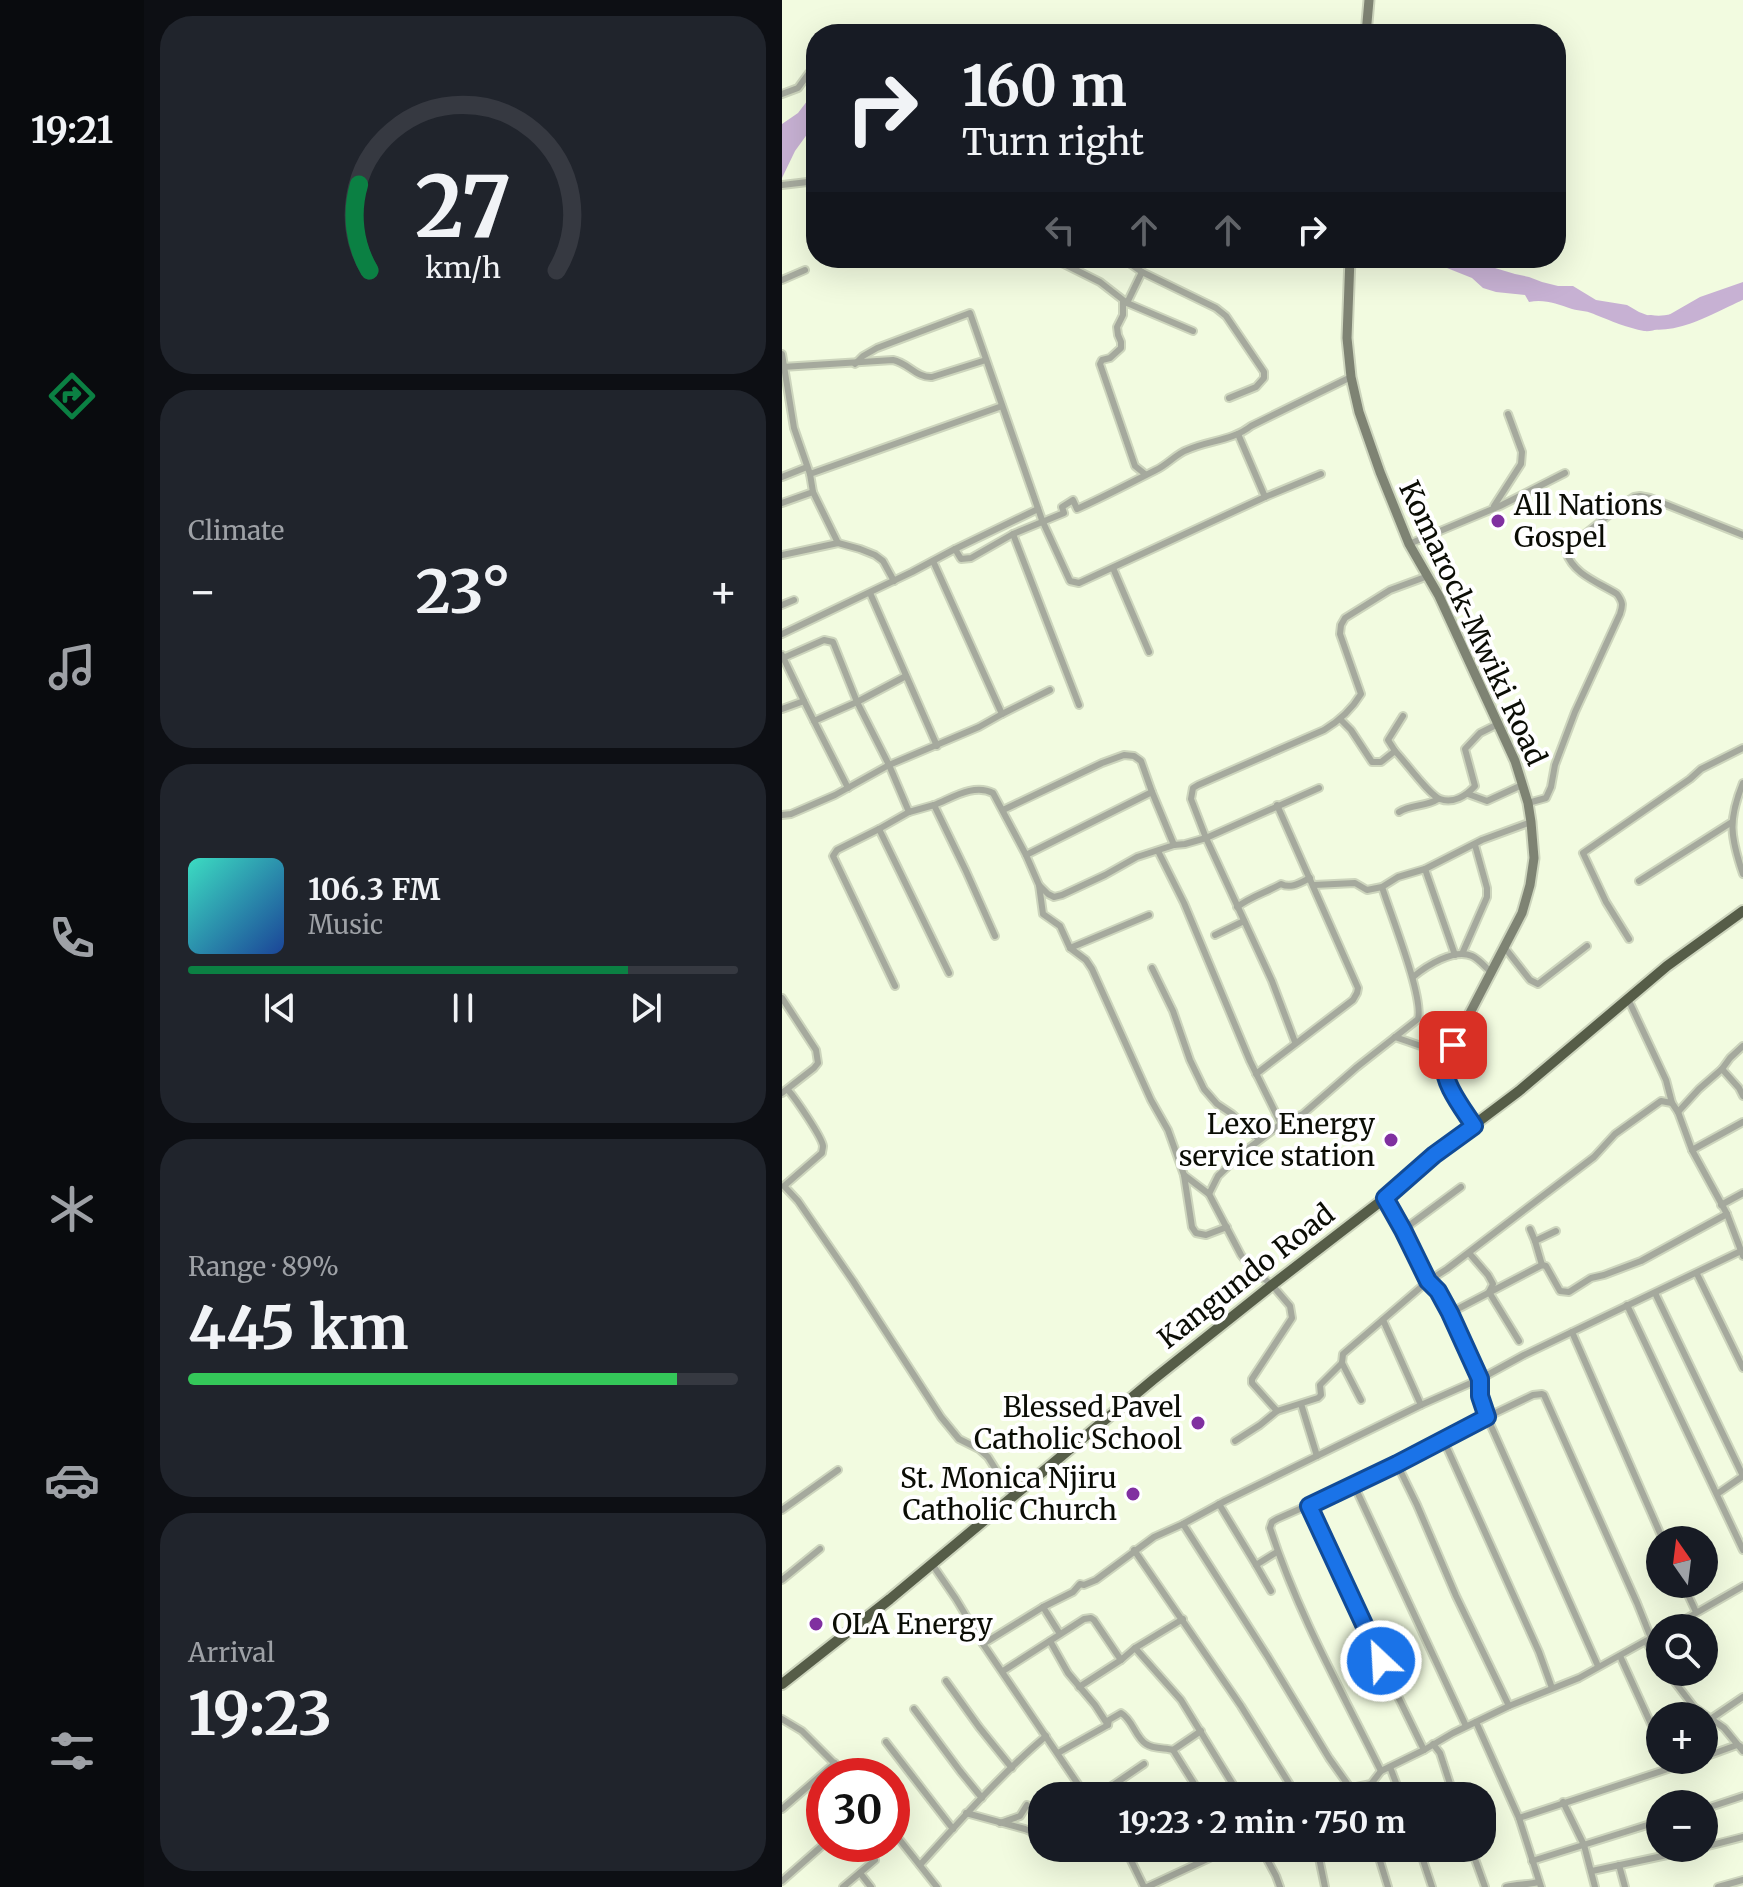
<!DOCTYPE html>
<html lang="en">
<head>
<meta charset="utf-8">
<style>
  body { margin:0; font-family:Merriweather,serif; background:#20242c; color:#f1f3f6; height:100vh; display:flex; flex-direction:column; font-size:30px; white-space:nowrap }
  * { box-sizing:border-box; margin:0 }
  p { font-size:26px; color:#9ea1a6 }
  .icon { flex:none; width:44px; height:44px; fill:none; stroke:currentColor; stroke-width:2; stroke-linecap:round; stroke-linejoin:round }
  .map { position:relative; flex:1; overflow:hidden }
  .drawer { display:flex; flex-direction:column; gap:16px; padding:16px; background:#0d0f14; width:638px }
  .drawer>* { flex:none }
  .top-card { position:absolute; left:24px; top:24px; width:760px; height:244px; border-radius:32px; box-shadow:0 8px 32px #0002; background:#171b24; color:#f1f3f6; overflow:hidden }
  .needle { width:52px; rotate:346deg }
  .fabs { position:absolute; left:864px; top:1526px; display:grid; gap:16px }
  .fabs a { display:grid; place-items:center; width:72px; height:72px; border-radius:50%; background:#171b24; box-shadow:0 8px 32px #0002; font-size:40px }
  .speed { position:absolute; left:24px; top:1758px; display:flex; gap:16px; font-size:40px; font-weight:700; text-align:center }
  .speed>* { display:grid; place-content:center; width:104px; height:104px; border-radius:50%; background:#171b24; box-shadow:0 8px 32px #0002; line-height:1 }
  .speed .limit { border:12px solid #d22; background:#fff; color:#111 }
  .pin { position:absolute; display:grid; place-items:center; width:68px; height:68px; color:#fff; margin:-34px; border-radius:16px; box-shadow:0 4px 12px #0006 }
  .me { position:absolute; width:88px; margin:-44px; rotate:335deg; stroke-linejoin:round; filter:drop-shadow(0 0 6px #0008) }
  .turn { display:flex; align-items:center; gap:28px; height:168px; padding:0 24px; font-size:36px }
  .turn .icon { width:104px; height:104px; stroke-width:2.5 }
  .turn b { display:block; font-size:56px; line-height:68px }
  .lanes { display:flex; align-items:center; height:76px; padding:0 24px; background:#0003; justify-content:center; gap:40px; direction:ltr }
  .lanes .off { opacity:.35 }
  .big { font-size:60px; font-weight:700; line-height:1.1 }
  .drawer .widget { flex:1; display:flex; flex-direction:column; justify-content:center; gap:12px; min-width:0; padding:0 28px; border-radius:32px; background:#20242c }
  .drawer .dial { align-items:center; gap:0 }
  .dial svg { height:208px; overflow:visible; fill:none; stroke:#363941; stroke-width:7; stroke-linecap:round; text-anchor:middle }
  .dial text { fill:#f1f3f6; stroke:none }
  .song { display:flex; align-items:center; gap:24px }
  .cover { width:96px; height:96px; border-radius:12px; background:linear-gradient(135deg,hsl(170 70% 55%),hsl(220 70% 35%)) }
  .played { height:8px; border-radius:4px; background:linear-gradient(90deg,#0b8043 80%,#363941 80%) }
  .keys { display:flex; justify-content:space-around; direction:ltr }
  .heat { display:flex; justify-content:space-between; align-items:center; font-size:44px; direction:ltr }
  .charge { height:12px; border-radius:6px; background:linear-gradient(90deg,#34c759 89%,#363941 0) }
  .trip { position:absolute; left:246px; top:1782px; width:468px; height:80px; border-radius:32px; background:#171b24; box-shadow:0 8px 32px #0002; font-weight:700; line-height:80px; text-align:center }
  main { display:flex; flex:1; min-height:0 }
  .tab-bar { display:flex; flex-direction:column; width:144px; justify-content:space-around; align-items:center; background:#090b0e; color:#9ea1a6 }
  .tab-bar .icon { width:56px; height:56px }
  .tab-bar .on { color:#0b8043 }
  .tab-bar b { font-size:36px; color:#f1f3f6 }
  .map>svg:first-child { display:block }
</style>
</head>
<body>
<main>
<nav class="tab-bar">
<b>19:21</b>
<svg class="icon on" aria-label="directions" viewBox="0 0 24 24"><path d="M12 3l9 9-9 9-9-9zM9 14v-3h6M13 9l2 2-2 2"/></svg>
<svg class="icon" aria-label="music" viewBox="0 0 24 24"><path d="M9 18V5l10-2v13"/><circle cx="6" cy="18" r="3"/><circle cx="16" cy="16" r="3"/></svg>
<svg class="icon" aria-label="phone" viewBox="0 0 24 24"><path d="M5 4h4l2 5-3 2q2 4 5 5l2-3 5 2v4C11 20 4 13 5 4z"/></svg>
<svg class="icon" aria-label="climate" viewBox="0 0 24 24"><path d="M12 3v18M4 7l16 10M4 17L20 7"/></svg>
<svg class="icon" aria-label="car" viewBox="0 0 24 24"><path d="M5 17H2v-5l4-1 3-4h7l3 4 3 1v5h-3M9 17h6M6 11h13"/><circle cx="7" cy="17" r="2"/><circle cx="17" cy="17" r="2"/></svg>
<svg class="icon" aria-label="filters" viewBox="0 0 24 24"><path d="M4 7h16M4 17h16"/><circle cx="9" cy="7" r="2"/><circle cx="15" cy="17" r="2"/></svg>
</nav>
<section class="drawer">
<div class="widget dial"><svg viewBox="0 0 100 80">
<path d="M14 69A42 42 0 1 1 86 69"/>
<path d="M14 69A42 42 0 0 1 10 36" stroke="#0b8043"/>
<text x="50" y="56" font-size="32" font-weight="700">27</text>
<text x="50" y="72" font-size="11">km/h</text>
</svg></div>
<div class="widget"><p>Climate</p>
<div class="heat"><a>−</a><b class="big">23°</b><a>+</a></div>
</div>
<div class="widget">
<div class="song"><i class="cover"></i><div><b>106.3 FM</b><p>Music</p></div></div>
<div class="played"></div>
<div class="keys"><svg class="icon" aria-label="previous" viewBox="0 0 24 24"><path d="M18 5L8 12l10 7zM5 5v14"/></svg><svg class="icon" aria-label="pause" viewBox="0 0 24 24"><path d="M8 5v14M16 5v14"/></svg><svg class="icon" aria-label="next" viewBox="0 0 24 24"><path d="M6 5l10 7-10 7zM19 5v14"/></svg></div>
</div>
<div class="widget"><p>Range · 89%</p><b class="big">445 km</b><div class="charge"></div></div>
<div class="widget"><p>Arrival</p><b class="big">19:23</b></div>
</section>
<div class="map">
<svg width="961" height="1887" viewBox="0 0 961 1887">
  <rect width="100%" height="100%" fill="#f2fbe0"/>
  <g fill="#c7b1d3">
    <path d="M 34,93 L 34,122 L 13,151 L 0,178 L 0,124 L 16,113 L 29,96 Z"/>
    <path d="M 648,258 L 686,258 L 693,262 L 733,274 L 747,277 L 760,282 L 776,286 L 791,286 L 814,300 L 845,305 L 857,312 L 878,320 L 918,297 L 961,282 L 961,297 C 950,299 941,301 931,305 C 925,307 918,307 912,308 C 896,314 880,333 862,331 C 846,328 829,321 814,315 C 807,311 798,311 790,309 C 775,304 763,299 747,302 L 743,295 L 714,292 L 701,288 L 690,278 L 665,268 Z"/>
  </g>
  <g fill="none" stroke-linecap="round" stroke-linejoin="round">
    <path stroke="#c7b1d3" stroke-width="14" d="M 868,322 C 898,327 934,304 961,292"/>
    <defs>
      <g id="minor">
        <path d="M 0,94 L 16,88 L 27,73 L 34,70"/>
        <path d="M 0,185 L 34,181"/>
        <path d="M 262,258 L 282,264 L 318,282 L 345,303 L 411,331"/>
        <path d="M 340,258 L 360,272 L 434,308 L 444,316 L 482,372 L 482,378 L 474,387 L 447,398"/>
        <path d="M 0,280 L 23,270"/>
        <path d="M 341,301 L 341,315 L 335,327 L 336,335 L 339,342 L 339,348 L 328,358 L 320,360 L 318,364 L 353,466 L 363,474"/>
        <path d="M 345,303 L 360,272"/>
        <path d="M 0,354 L 12,428 L 28,474"/>
        <path d="M 73,364 L 81,356 L 95,348 L 188,313 L 260,520 L 288,581 L 297,583 L 483,497"/>
        <path d="M 0,367 L 111,360 C 126,363 135,378 150,377 L 204,360"/>
        <path d="M 456,434 L 483,497 L 539,474"/>
        <path d="M 0,477 L 25,467"/>
        <path d="M 0,503 L 31,492"/>
        <path d="M 712,506 L 739,464 L 740,452 L 726,414"/>
        <path d="M 231,534 L 297,705"/>
        <path d="M 56,543 L 31,492 L 28,474 L 220,406"/>
        <path d="M 627,544 L 718,506 L 783,473"/>
        <path d="M 173,549 L 256,509"/>
        <path d="M 0,555 L 56,543 L 78,549 L 93,555 L 101,561 L 112,581"/>
        <path d="M 331,568 L 367,652"/>
        <path d="M 88,593 L 155,746"/>
        <path d="M 0,605 L 12,600"/>
        <path d="M 0,634 L 130,572 L 173,549 L 179,559 L 189,558 L 231,534 L 282,513 L 280,507 L 291,500 L 295,509 C 322,497 348,483 374,470 C 385,465 394,454 405,450 C 427,440 450,441 469,426 L 569,377"/>
        <path d="M 0,655 L 22,701"/>
        <path d="M 1,658 L 42,640 L 51,642 L 75,702 L 107,765 L 127,812"/>
        <path d="M 0,709 L 22,701 L 32,721 L 75,702 L 124,676"/>
        <path d="M 220,714 L 268,690"/>
        <path d="M 558,719 L 569,730 L 590,762 L 599,762 L 613,751 C 623,761 647,795 658,799 C 671,804 684,796 693,786 L 683,749 L 698,733 L 716,724"/>
        <path d="M 32,721 L 66,788"/>
        <path d="M 613,751 L 606,740 L 621,716"/>
        <path d="M 961,783 C 946,820 948,836 961,874"/>
        <path d="M 537,788 L 424,838 L 409,799 L 411,788 L 416,785 L 542,730 C 557,721 570,709 579,694 L 558,634 L 559,625 L 563,618 L 608,590 L 646,576"/>
        <path d="M 686,794 L 705,801 L 740,785"/>
        <path d="M 746,803 L 764,798 L 769,787 L 773,765 L 793,712 L 838,614 C 841,605 841,602 835,594 C 816,582 792,575 784,552 L 787,547 L 838,506 L 852,497 L 858,496 L 868,498 L 961,535"/>
        <path d="M 152,805 C 170,798 192,783 211,793 L 244,855 L 257,885 L 266,894 L 272,897 L 280,895 L 323,875 L 355,857 L 392,845 L 403,844 L 424,838 L 490,981 L 513,1042"/>
        <path d="M 221,810 L 320,763 L 342,755 L 352,756 L 359,761 L 370,792"/>
        <path d="M 617,812 C 629,804 644,807 656,799"/>
        <path d="M 0,815 L 9,814 L 53,795 L 107,765 L 197,727 L 220,714 L 151,561"/>
        <path d="M 97,829 L 55,850 L 51,856 L 113,986"/>
        <path d="M 376,851 L 402,903 L 468,1061 L 499,1124"/>
        <path d="M 244,855 L 370,792 L 392,845"/>
        <path d="M 643,869 L 673,955"/>
        <path d="M 857,881 L 950,822"/>
        <path d="M 257,885 L 261,914 L 278,926 L 288,948 L 304,960 L 310,969 L 369,1100 L 386,1130 L 402,1175 L 427,1194 L 436,1176 L 459,1154 L 499,1124 L 521,1114 L 575,1067 L 636,1019 C 642,997 608,913 600,887"/>
        <path d="M 532,885 L 573,883 L 585,890 L 600,887 L 616,877 L 643,869 L 700,840 L 749,822"/>
        <path d="M 455,907 C 470,896 483,893 499,884 C 509,889 518,883 528,878"/>
        <path d="M 433,935 L 462,921"/>
        <path d="M 847,939 L 824,902 L 801,853 L 908,779 L 919,769 L 961,748"/>
        <path d="M 288,948 L 367,915"/>
        <path d="M 723,948 L 748,980 L 756,984 L 805,946"/>
        <path d="M 680,954 L 705,897 L 705,888 L 693,845"/>
        <path d="M 370,968 L 391,1011 L 408,1060 L 422,1089 L 435,1104 L 450,1114 L 477,1139"/>
        <path d="M 167,973 L 97,829 L 127,812 L 152,805 L 184,871 L 213,936"/>
        <path d="M 631,977 C 644,966 672,948 690,956 C 697,959 704,968 710,973"/>
        <path d="M 0,998 L 34,1050 L 36,1063 L 32,1068 L 0,1093"/>
        <path d="M 846,999 L 884,1080 L 890,1103 L 896,1112 L 910,1150 L 945,1214 L 961,1256"/>
        <path d="M 613,1037 L 665,1055"/>
        <path d="M 940,1069 L 957,1088 L 961,1096"/>
        <path d="M 474,1074 L 571,1000 L 575,993 L 576,988 L 495,805"/>
        <path d="M 6,1090 C 13,1098 40,1137 41,1146 C 41,1149 40,1151 40,1153 L 2,1186 L 16,1201 L 71,1281 L 159,1417 L 177,1439 L 197,1449 L 206,1457 L 226,1489 L 232,1494"/>
        <path d="M 896,1112 L 917,1089 L 940,1069 L 948,1058 L 961,1046"/>
        <path d="M 910,1150 L 961,1122"/>
        <path d="M 402,1175 L 410,1227 L 414,1233 L 424,1235 L 445,1227"/>
        <path d="M 427,1194 L 459,1255 L 470,1269 L 490,1285 L 508,1306 L 510,1318 L 470,1379 L 470,1383 L 495,1411"/>
        <path d="M 603,1198 L 621,1230 L 646,1281 L 656,1291 L 668,1313 L 698,1379 L 698,1396 L 705,1417 L 816,1666"/>
        <path d="M 939,1205 L 961,1193"/>
        <path d="M 748,1229 L 753,1241"/>
        <path d="M 621,1230 L 679,1187"/>
        <path d="M 687,1253 L 706,1275 L 711,1284 L 707,1292 L 737,1341"/>
        <path d="M 760,1265 L 753,1241 L 774,1231"/>
        <path d="M 915,1274 L 961,1368"/>
        <path d="M 873,1293 L 961,1476 L 935,1494"/>
        <path d="M 845,1305 L 961,1550"/>
        <path d="M 668,1313 L 760,1265 L 764,1266 L 778,1291 L 787,1292 L 809,1278 L 822,1275 L 859,1261 L 945,1214"/>
        <path d="M 601,1320 L 639,1405"/>
        <path d="M 790,1332 L 881,1540"/>
        <path d="M 560,1363 L 579,1400"/>
        <path d="M 519,1404 L 535,1456"/>
        <path d="M 661,1439 L 757,1652 L 770,1688"/>
        <path d="M 453,1441 L 478,1425 L 495,1411 L 536,1398 L 539,1395 L 538,1385 L 560,1363 L 561,1354 L 646,1281 L 665,1269 L 812,1157 L 833,1134 L 879,1101 L 890,1103"/>
        <path d="M 615,1464 L 635,1505 L 674,1596 L 727,1706"/>
        <path d="M 572,1485 L 684,1726"/>
        <path d="M 437,1504 L 474,1565 L 495,1552"/>
        <path d="M 527,1506 L 587,1637 L 642,1750"/>
        <path d="M 0,1510 L 56,1470"/>
        <path d="M 401,1524 L 486,1657 L 547,1758 L 574,1796"/>
        <path d="M 352,1550 L 459,1706 L 515,1796"/>
        <path d="M 150,1564 L 174,1599 L 201,1644 L 304,1796"/>
        <path d="M 474,1565 L 489,1591"/>
        <path d="M 0,1580 L 38,1549"/>
        <path d="M 901,1584 L 914,1612"/>
        <path d="M 261,1607 L 278,1634"/>
        <path d="M 888,1628 L 961,1586"/>
        <path d="M 268,1641 L 286,1673 L 313,1705 L 326,1725"/>
        <path d="M 864,1642 L 878,1663"/>
        <path d="M 201,1644 L 261,1607 L 291,1592 L 298,1584 L 302,1585 L 314,1580 L 372,1537 L 401,1524 L 443,1501 L 639,1405 L 698,1379 L 742,1355 L 959,1251"/>
        <path d="M 353,1648 L 399,1700 L 458,1796"/>
        <path d="M 838,1656 L 869,1724"/>
        <path d="M 221,1671 L 302,1619 L 309,1618 L 312,1620 L 339,1660 L 353,1648 L 401,1619"/>
        <path d="M 885,1672 L 912,1707 L 942,1728 L 961,1751"/>
        <path d="M 164,1681 L 197,1727 L 230,1768"/>
        <path d="M 297,1687 L 339,1660"/>
        <path d="M 132,1709 L 178,1771 L 200,1798"/>
        <path d="M 930,1718 L 961,1697"/>
        <path d="M 0,1719 L 20,1731 L 65,1776"/>
        <path d="M 694,1722 L 737,1818 L 759,1887"/>
        <path d="M 104,1742 L 171,1829"/>
        <path d="M 651,1744 L 658,1753 L 672,1796"/>
        <path d="M 391,1750 L 416,1790 L 412,1796"/>
        <path d="M 276,1753 L 326,1725 L 327,1720 L 339,1713 C 351,1720 353,1737 364,1744 C 371,1749 384,1748 391,1750 L 419,1731"/>
        <path d="M 922,1757 L 955,1745 L 958,1746"/>
        <path d="M 608,1767 L 619,1796"/>
        <path d="M 599,1771 C 560,1692 515,1612 488,1528 L 490,1522 L 495,1519 L 572,1485 L 705,1417 L 751,1395 L 760,1394 L 762,1395 L 855,1603 L 869,1638"/>
        <path d="M 315,1796 L 362,1764"/>
        <path d="M 553,1796 L 570,1788 L 589,1784 L 599,1771 L 642,1750 L 671,1733 L 727,1706 L 797,1678 L 878,1633"/>
        <path d="M 781,1802 L 802,1845 L 813,1887"/>
        <path d="M 0,1809 L 53,1763"/>
        <path d="M 922,1809 L 961,1796"/>
        <path d="M 184,1813 L 243,1829 L 260,1836"/>
        <path d="M 737,1818 L 913,1760"/>
        <path d="M 218,1823 L 238,1816 L 245,1805"/>
        <path d="M 110,1830 L 155,1887"/>
        <path d="M 922,1847 L 961,1837"/>
        <path d="M 287,1848 L 289,1849"/>
        <path d="M 343,1848 L 362,1887"/>
        <path d="M 479,1848 L 494,1876 L 498,1887"/>
        <path d="M 535,1848 L 543,1887"/>
        <path d="M 594,1848 L 606,1887"/>
        <path d="M 637,1848 L 650,1887"/>
        <path d="M 689,1848 L 703,1887"/>
        <path d="M 750,1861 L 878,1821"/>
        <path d="M 138,1865 C 178,1821 218,1775 264,1736"/>
        <path d="M 837,1865 L 843,1887"/>
        <path d="M 810,1871 L 918,1848"/>
        <path d="M 78,1873 L 89,1887"/>
        <path d="M 0,1881 L 42,1844"/>
        <path d="M 61,1887 L 93,1860"/>
        <path d="M 365,1887 L 449,1848"/>
        <path d="M 724,1887 C 735,1884 745,1885 757,1882"/>
        <path d="M 936,1887 L 961,1880"/>
      </g>
      <g id="secondary">
        <path d="M 584,34 L 587,0"/>
        <path d="M 568,258 L 565,338 L 569,377 L 577,412 L 598,472 L 627,544 L 657,596 L 733,761 L 746,803 L 749,822 L 752,858 L 748,885 L 740,913 L 663,1061 C 661,1085 680,1106 692,1126"/>
      </g>
      <path id="trunk" d="M 0,1684 L 108,1599 L 372,1379 L 490,1285 L 603,1198 L 652,1155 L 737,1091 L 885,966 L 961,911"/>
    </defs>
    <use href="#minor" stroke="#cdd5bd" stroke-width="10"/>
    <use href="#secondary" stroke="#cdd5bd" stroke-width="13"/>
    <use href="#trunk" stroke="#cdd5bd" stroke-width="14"/>
    <use href="#minor" stroke="#a5a99d" stroke-width="6"/>
    <use href="#secondary" stroke="#7e8373" stroke-width="9"/>
    <use href="#trunk" stroke="#565d48" stroke-width="10"/>
  </g>
  <g fill="none" stroke-linecap="round" stroke-linejoin="round">
    <defs>
      <path id="route" d="M 599,1661 L 527,1506 L 615,1464 L 705,1417 L 698,1396 L 698,1379 L 668,1313 L 656,1291 L 646,1281 L 621,1230 L 603,1198 L 652,1155 L 692,1126 C 682,1110 659,1082 663,1062 C 664,1056 668,1050 671,1045"/>
    </defs>
    <use href="#route" stroke="#114b97" stroke-width="20"/>
    <use href="#route" stroke="#1a73e8" stroke-width="14"/>
  </g>
  <g fill="#8030a0" stroke="#fff" stroke-width="3">
    <circle cx="716" cy="521" r="8"/>
    <circle cx="609" cy="1140" r="8"/>
    <circle cx="416" cy="1423" r="8"/>
    <circle cx="351" cy="1494" r="8"/>
    <circle cx="34" cy="1624" r="8"/>
  </g>
  <g text-anchor="middle" dominant-baseline="central" stroke-width="8" stroke-linejoin="round" paint-order="stroke">
    <g font-size="28" fill="#0b0d05" stroke="#fff" text-anchor="end">
      <text x="732" y="505" text-anchor="start">All Nations<tspan x="732" dy="32">Gospel</tspan></text>
      <text x="593" y="1124">Lexo Energy<tspan x="593" dy="32">service station</tspan></text>
      <text x="400" y="1407">Blessed Pavel<tspan x="400" dy="32">Catholic School</tspan></text>
      <text x="335" y="1478">St. Monica Njiru<tspan x="335" dy="32">Catholic Church</tspan></text>
      <text x="50" y="1624" text-anchor="start">OLA Energy</text>
    </g>
    <g font-size="28" fill="#0b0d05" stroke="#fff">
      <text transform="translate(691 623) rotate(65)">Komarock-Mwiki Road</text>
      <text transform="translate(464 1276) rotate(-38)">Kangundo Road</text>
    </g>
  </g>
</svg>
<div class="fabs">
<a><svg class="needle" viewBox="-14 -14 28 28"><path d="M0-13l5 13h-10z" fill="#e53935"/><path d="M0 13l5-13h-10z" fill="#9ea1a6"/></svg></a>
<a><svg class="icon" aria-label="search" viewBox="0 0 24 24"><circle cx="10" cy="10" r="6"/><path d="M15 15l6 6"/></svg></a>
<a>+</a>
<a>−</a>
</div>
<div class="speed"><div class="limit">30</div></div>
<div class="pin" style="left:671px;top:1045px;background:#d93025"><svg class="icon" aria-label="arrive" viewBox="0 0 24 24"><path d="M6 21V4h12l-3 4 3 4H6"/></svg></div>
<svg class="me" style="left:599px;top:1661px" viewBox="-20 -20 40 40"><circle r="17" fill="#1a73e8" stroke="#fff" stroke-width="3"/><path d="M0-11L8 9 0 5-8 9z" fill="#fff"/></svg>
<div class="trip">19:23 · 2 min · 750 m</div>
<div class="top-card">
<div class="turn"><svg class="icon" aria-label="right" viewBox="0 0 24 24"><path d="M7 20v-9h11M14 6l5 5-5 5"/></svg><div><b>160 m</b>Turn right</div></div>
<div class="lanes"><svg class="icon off" aria-label="left" viewBox="0 0 24 24"><path d="M17 20v-9H6M10 6l-5 5 5 5"/></svg><svg class="icon off" aria-label="ahead" viewBox="0 0 24 24"><path d="M12 20V5M6 11l6-6 6 6"/></svg><svg class="icon off" aria-label="ahead" viewBox="0 0 24 24"><path d="M12 20V5M6 11l6-6 6 6"/></svg><svg class="icon" aria-label="right" viewBox="0 0 24 24"><path d="M7 20v-9h11M14 6l5 5-5 5"/></svg></div>
</div>
</div>
</main>
</body>
</html>
